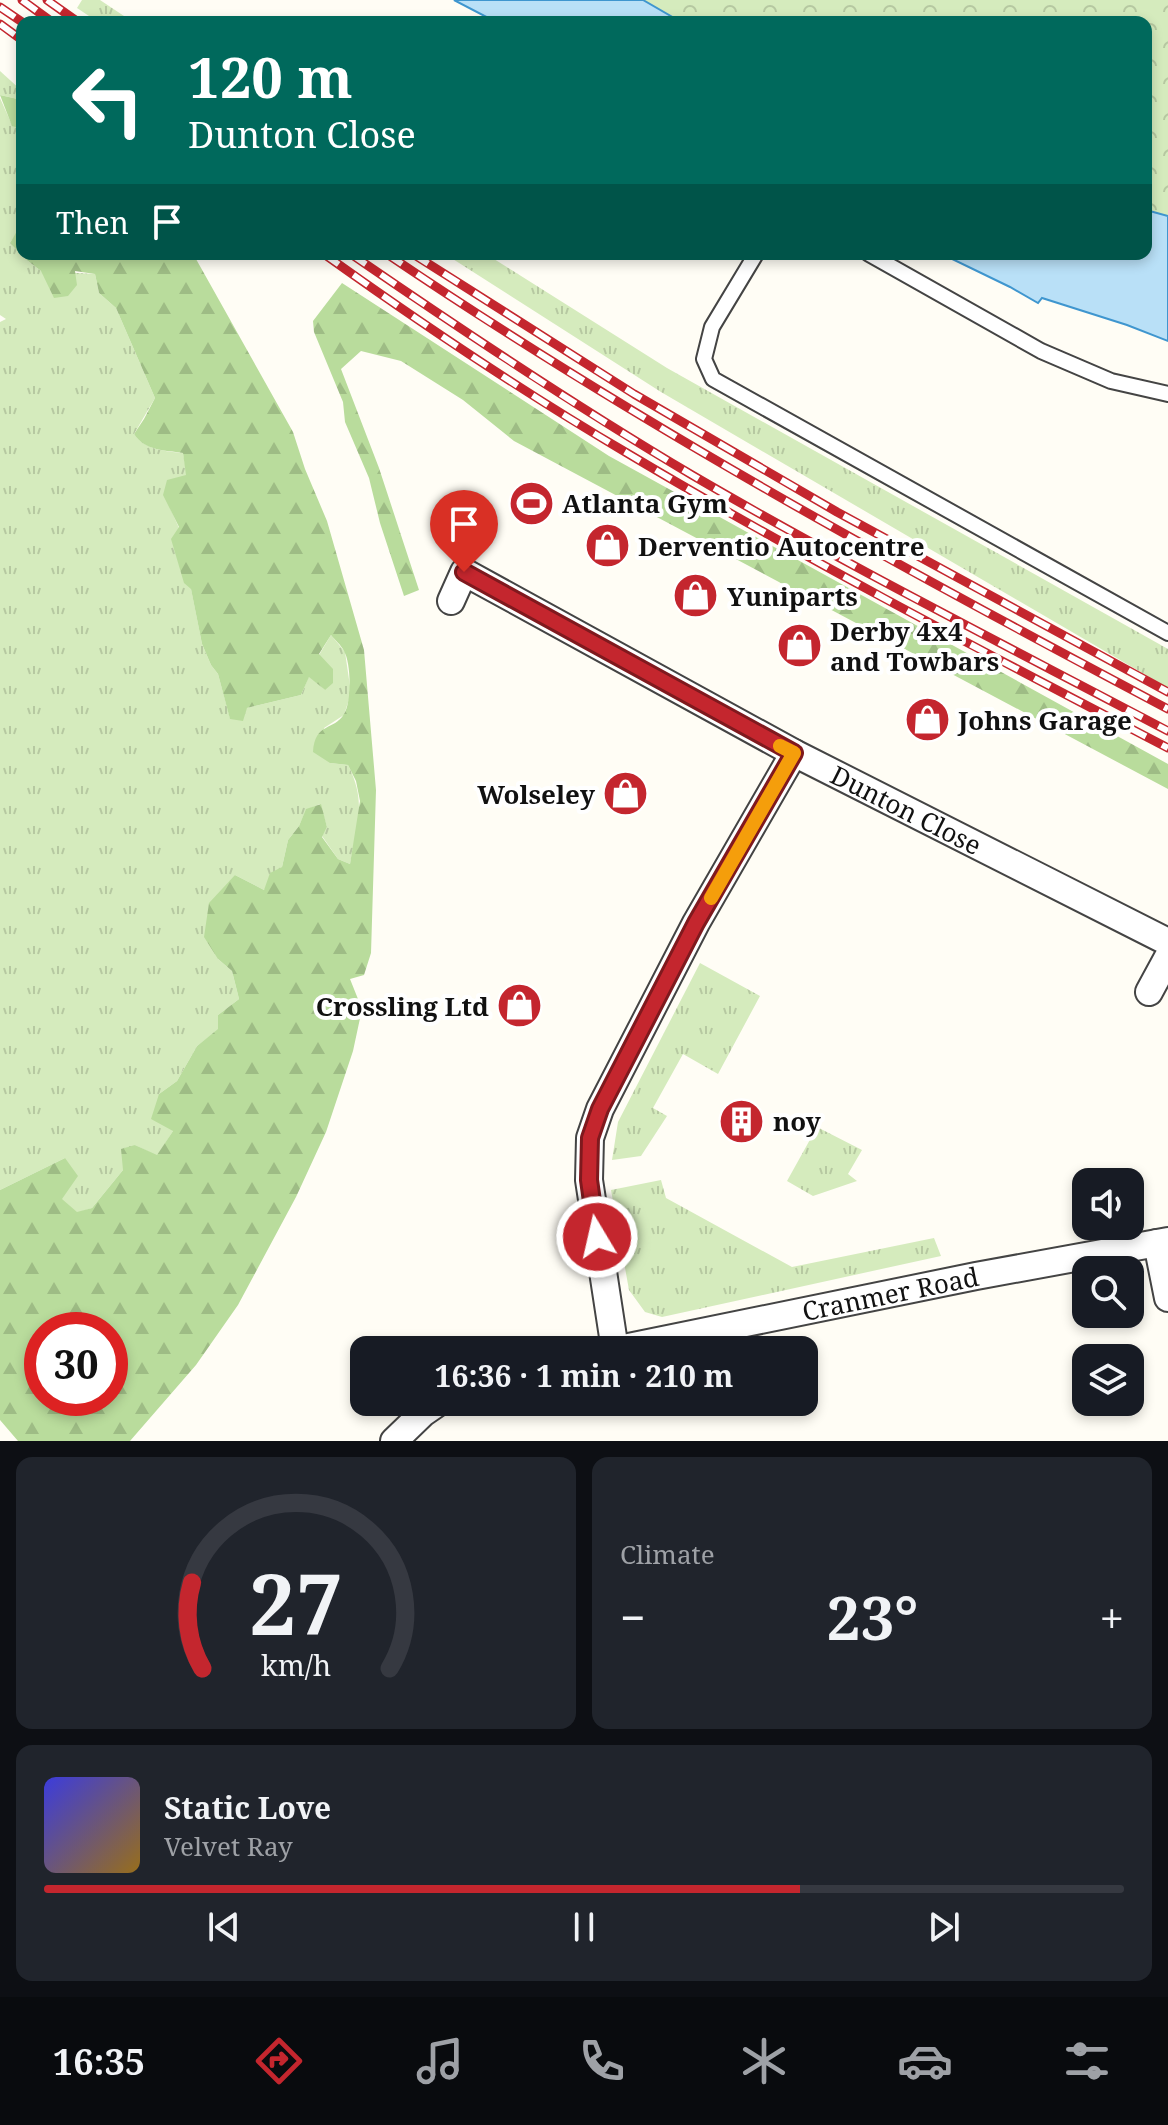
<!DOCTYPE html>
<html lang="en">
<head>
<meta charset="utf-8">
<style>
  body { margin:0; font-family:"Noto Serif",serif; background:#20242c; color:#f1f3f6; height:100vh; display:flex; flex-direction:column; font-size:30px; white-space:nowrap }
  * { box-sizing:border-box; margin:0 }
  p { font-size:26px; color:#9ea1a6 }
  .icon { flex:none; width:44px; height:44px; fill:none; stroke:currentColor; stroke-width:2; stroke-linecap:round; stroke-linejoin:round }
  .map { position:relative; height:1441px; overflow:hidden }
  .panel { display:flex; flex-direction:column; gap:16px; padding:16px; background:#0d0f14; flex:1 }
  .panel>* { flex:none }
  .hud { position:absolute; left:16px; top:16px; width:1136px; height:244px; border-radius:16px; box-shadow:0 4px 12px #0003; background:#00695c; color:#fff; overflow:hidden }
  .tools { position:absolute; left:1072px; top:1168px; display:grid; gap:16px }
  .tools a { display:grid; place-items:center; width:72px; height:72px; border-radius:16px; background:#171b24; box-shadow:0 4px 12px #0003; font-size:40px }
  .speed { position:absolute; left:24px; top:1312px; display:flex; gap:16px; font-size:40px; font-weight:700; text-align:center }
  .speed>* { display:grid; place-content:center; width:104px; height:104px; border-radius:50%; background:#171b24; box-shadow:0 4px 12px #0003; line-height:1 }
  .speed .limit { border:12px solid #d22; background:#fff; color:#111 }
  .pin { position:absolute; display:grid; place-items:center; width:68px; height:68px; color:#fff; margin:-82px -34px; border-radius:50% 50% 50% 0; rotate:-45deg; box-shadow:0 0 8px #0007 }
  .pin .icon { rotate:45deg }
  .me { position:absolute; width:88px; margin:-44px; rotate:351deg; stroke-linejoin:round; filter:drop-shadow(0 0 6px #0008) }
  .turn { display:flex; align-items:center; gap:28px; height:168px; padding:0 40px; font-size:36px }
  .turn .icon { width:104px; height:104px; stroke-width:2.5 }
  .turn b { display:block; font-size:56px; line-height:68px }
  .then { display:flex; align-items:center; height:76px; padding:0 40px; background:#0003; gap:16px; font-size:30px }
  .big { font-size:60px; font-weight:700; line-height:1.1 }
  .panel .tile { flex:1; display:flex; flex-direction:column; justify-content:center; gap:12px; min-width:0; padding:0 28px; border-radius:16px; background:#20242c }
  .panel .dial { align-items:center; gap:0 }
  .dial svg { height:208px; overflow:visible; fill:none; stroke:#363941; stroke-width:7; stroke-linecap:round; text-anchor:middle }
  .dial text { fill:#f1f3f6; stroke:none }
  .song { display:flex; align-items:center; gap:24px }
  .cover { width:96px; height:96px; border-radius:12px; background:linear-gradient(135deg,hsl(240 70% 55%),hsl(40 70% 35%)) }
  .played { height:8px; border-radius:4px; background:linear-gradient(90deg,#c4262e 70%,#363941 70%) }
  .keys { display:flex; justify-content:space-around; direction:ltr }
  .heat { display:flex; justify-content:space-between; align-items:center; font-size:44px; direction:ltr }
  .panel .tiles { flex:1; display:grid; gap:16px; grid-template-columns:1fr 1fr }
  .tile:last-child { grid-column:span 2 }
  .trip { position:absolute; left:350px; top:1336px; width:468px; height:80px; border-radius:16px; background:#171b24; box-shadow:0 4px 12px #0003; font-weight:700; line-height:80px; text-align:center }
  .dock { display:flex; height:128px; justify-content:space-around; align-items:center; background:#090b0e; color:#9ea1a6 }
  .dock .icon { width:56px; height:56px }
  .dock .on { color:#c4262e }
  .dock b { font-size:36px; color:#f1f3f6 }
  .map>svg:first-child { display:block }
</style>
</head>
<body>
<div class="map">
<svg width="1168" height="1441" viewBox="0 0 1168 1441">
  <defs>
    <pattern id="grass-tufts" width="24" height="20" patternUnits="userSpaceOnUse" patternTransform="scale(2)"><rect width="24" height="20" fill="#d5ebbd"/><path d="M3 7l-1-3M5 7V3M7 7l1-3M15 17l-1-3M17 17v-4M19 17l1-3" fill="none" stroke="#b6c8a1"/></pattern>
    <pattern id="forest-firs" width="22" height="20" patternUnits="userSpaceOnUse" patternTransform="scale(2)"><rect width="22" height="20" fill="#b9dc9c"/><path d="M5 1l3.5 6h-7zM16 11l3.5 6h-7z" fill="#9ebc85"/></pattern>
    <pattern id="park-crowns" width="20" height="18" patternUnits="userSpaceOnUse" patternTransform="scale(2)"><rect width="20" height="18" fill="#d5ebbd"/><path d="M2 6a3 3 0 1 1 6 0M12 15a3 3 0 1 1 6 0" fill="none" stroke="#b6c8a1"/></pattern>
  </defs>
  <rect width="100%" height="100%" fill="#fffdf5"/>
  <g fill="url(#grass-tufts)">
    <path d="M 82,0 L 100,0 L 133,22 L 98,22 L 77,8 Z"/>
    <path d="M 0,71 L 22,91 L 22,100 L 0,95 Z"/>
    <path d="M 0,98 L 12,125 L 22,129 L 22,224 L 10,243 L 24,258 L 41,271 L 95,274 L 99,293 L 116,308 L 155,398 L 134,434 C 145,450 164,451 183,453 L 187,475 L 170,508 L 179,528 L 202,644 L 211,665 L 218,674 L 230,718 L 247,708 L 301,695 L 309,676 L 325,690 L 319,655 L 331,635 L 345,652 L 351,693 L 344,715 L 324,728 L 330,763 L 348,765 C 367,802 357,825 350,864 L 338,859 L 322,836 L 327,827 L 320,804 L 306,810 L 299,826 L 288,840 L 282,867 L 264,890 L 235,875 L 218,959 L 232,971 L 239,999 L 218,1015 L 219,1029 L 197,1046 L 177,1081 L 159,1094 L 173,1131 L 157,1156 L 135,1145 L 123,1170 L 92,1208 L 77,1213 L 61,1199 L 65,1158 L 0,1190 L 0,322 L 6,319 L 0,315 Z"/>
    <path d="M 445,254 L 486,254 L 667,368 L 1168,649 L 1168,688 L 661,392 Z"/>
    <path d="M 700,963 L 760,996 L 718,1074 L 683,1054 L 653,1108 L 667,1116 L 641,1156 L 612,1160 L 618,1122 Z"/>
    <path d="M 817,1127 L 862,1150 L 848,1174 L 857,1181 L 813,1196 L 787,1181 Z"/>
    <path d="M 661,1180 L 666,1198 L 792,1267 L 934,1238 L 941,1256 L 662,1317 L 645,1312 L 629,1290 L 611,1190 Z"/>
  </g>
  <g fill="url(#forest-firs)" fill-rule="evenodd">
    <path d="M 0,95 L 22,100 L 22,129 L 12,126 Z"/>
    <path d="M 21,224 L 22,254 L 191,254 L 196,259 L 293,432 L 305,469 L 327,521 L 364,650 L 376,790 L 371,953 L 364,975 L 350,979 L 362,1009 L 353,1051 L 326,1132 L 296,1197 L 238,1305 L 196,1365 L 130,1441 L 18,1441 L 0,1420 L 0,1190 L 65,1158 L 78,1176 L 62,1199 L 77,1212 L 92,1208 L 123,1170 L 121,1149 L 135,1145 L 157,1155 L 173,1131 L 151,1119 L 159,1094 L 177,1081 L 197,1046 L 218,1029 L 218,1015 L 239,999 L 232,971 L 218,959 L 204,937 L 209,903 L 235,875 L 264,890 L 270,873 L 282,867 L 288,840 L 299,826 L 306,809 L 321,804 L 327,827 L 322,837 L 338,859 L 350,864 L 360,801 L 356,781 L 348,765 L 330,763 L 313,752 C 315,722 334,731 344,714 C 352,701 351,663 344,651 C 341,645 335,640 331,635 L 319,654 L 333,669 L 333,683 L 325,690 L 309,677 L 301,695 L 247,708 L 243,721 L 230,719 L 218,674 L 211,665 L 202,644 L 191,589 L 184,583 L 171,539 L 179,527 L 163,495 L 167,480 L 186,475 L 183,453 C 164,450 145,451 134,434 L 144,419 L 155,398 L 116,308 L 99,293 L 95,274 L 75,271 L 77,285 L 68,296 L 54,298 L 41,271 L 24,258 L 10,243 ZM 110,1330 L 110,1398 L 42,1398 L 42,1330 Z"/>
    <path d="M 342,283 L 609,456 L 1168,764 L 1168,789 L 514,441 L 463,400 L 401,361 L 361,351 L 341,369 L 379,468 L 419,590 L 404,596 L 380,523 L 369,478 L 345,422 L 343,402 L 314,332 L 313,321 Z"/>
  </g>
  <path fill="url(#park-crowns)" d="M 643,0 L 1168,0 L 1168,216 L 1146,210 L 1146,22 L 681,22 Z"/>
  <g fill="#b9e0f7" stroke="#3f96cf" stroke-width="2">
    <path d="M 454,0 L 643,0 L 681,22 L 496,22 Z"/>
    <path d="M 1146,210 L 1168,216 L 1168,341 L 1127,325 L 1042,298 L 1038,303 L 1010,287 L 942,254 L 1146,254 Z"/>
  </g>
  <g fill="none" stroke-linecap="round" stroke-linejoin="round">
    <defs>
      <g id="lane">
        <path d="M 756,254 L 712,327 L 704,359 L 713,379 L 1168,633"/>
        <path d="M 869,254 L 1041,351 L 1111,381 L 1168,394"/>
      </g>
      <g id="street">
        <path id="s1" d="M 451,601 L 464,572 L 794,753 L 1168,942"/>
        <path d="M 1149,992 L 1168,957"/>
        <path d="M 1157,1243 L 1168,1298"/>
        <path id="s2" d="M 614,1350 L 976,1276 L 1168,1241"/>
        <path d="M 615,1350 L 589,1180 L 590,1138 L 600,1109 L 696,923 L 794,753"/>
        <path d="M 394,1441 L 423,1413 L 439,1402"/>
      </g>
    </defs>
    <use href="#lane" stroke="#444" stroke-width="18"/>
    <use href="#street" stroke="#444" stroke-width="30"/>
    <use href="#lane" stroke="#fff" stroke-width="14"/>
    <use href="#street" stroke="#fff" stroke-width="26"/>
    <defs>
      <g id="rail">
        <path d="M 22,0 L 52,22"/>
        <path d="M 47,0 L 78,22"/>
        <path d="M 0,7 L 22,22"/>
        <path d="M 0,24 L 22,40"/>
        <path d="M 324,254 C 422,324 523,392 627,453 C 803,558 986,653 1168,748"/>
        <path d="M 351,254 C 463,331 575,406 692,475 C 848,566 1009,647 1168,731"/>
        <path d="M 387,254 C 638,424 901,568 1168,709"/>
        <path d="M 413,254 L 634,394 L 837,512 L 1168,692"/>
      </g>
    </defs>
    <use href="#rail" stroke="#c4262e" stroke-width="9"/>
    <use href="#rail" stroke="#fff" stroke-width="6" stroke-dasharray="18" stroke-linecap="butt"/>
  </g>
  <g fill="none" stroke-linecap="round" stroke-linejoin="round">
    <defs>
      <path id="route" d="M 464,572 L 794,753 L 696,923 L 600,1109 L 590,1138 L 589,1180 L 597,1237"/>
    </defs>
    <use href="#route" stroke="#7f191e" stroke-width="20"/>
    <use href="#route" stroke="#c4262e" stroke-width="14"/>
    <path stroke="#f59e0b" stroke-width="14" d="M 711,898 L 794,753 L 780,746"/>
  </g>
  <defs>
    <symbol id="stadium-disc" viewBox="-11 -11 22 22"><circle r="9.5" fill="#c4262e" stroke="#fff"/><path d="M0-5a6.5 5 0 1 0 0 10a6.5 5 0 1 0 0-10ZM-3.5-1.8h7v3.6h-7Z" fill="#fff"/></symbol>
    <symbol id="shop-disc" viewBox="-11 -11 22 22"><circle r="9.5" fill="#c4262e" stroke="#fff"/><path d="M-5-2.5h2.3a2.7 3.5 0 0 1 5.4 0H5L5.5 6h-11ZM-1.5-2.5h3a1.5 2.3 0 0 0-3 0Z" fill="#fff"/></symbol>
    <symbol id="building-disc" viewBox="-11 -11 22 22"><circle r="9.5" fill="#c4262e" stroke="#fff"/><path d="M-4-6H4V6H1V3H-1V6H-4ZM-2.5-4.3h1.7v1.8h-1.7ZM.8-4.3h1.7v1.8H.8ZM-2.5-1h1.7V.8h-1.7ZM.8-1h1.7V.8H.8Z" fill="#fff"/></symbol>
  </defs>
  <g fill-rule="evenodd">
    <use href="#stadium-disc" x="506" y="478" width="51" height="51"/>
    <use href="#shop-disc" x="582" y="520" width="51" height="51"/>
    <use href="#shop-disc" x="670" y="570" width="51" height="51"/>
    <use href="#shop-disc" x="774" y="620" width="51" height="51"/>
    <use href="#shop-disc" x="902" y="694" width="51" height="51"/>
    <use href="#shop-disc" x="600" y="768" width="51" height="51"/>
    <use href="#shop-disc" x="494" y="980" width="51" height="51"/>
    <use href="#building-disc" x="716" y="1096" width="51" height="51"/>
  </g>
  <g text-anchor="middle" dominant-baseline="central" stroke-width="8" stroke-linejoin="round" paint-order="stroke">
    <g font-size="26" font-weight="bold" fill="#111" stroke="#fff" text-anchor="start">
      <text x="562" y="503">Atlanta Gym</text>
      <text x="638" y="546">Derventio Autocentre</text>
      <text x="727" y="596">Yuniparts</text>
      <text x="830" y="631">Derby 4x4<tspan x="830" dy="30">and Towbars</tspan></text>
      <text x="958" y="720">Johns Garage</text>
      <text x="595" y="794" text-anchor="end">Wolseley</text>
      <text x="489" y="1006" text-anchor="end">Crossling Ltd</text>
      <text x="773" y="1121">noy</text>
    </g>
    <g font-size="26" fill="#111" stroke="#fff">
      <text stroke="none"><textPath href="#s1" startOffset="534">Dunton Close</textPath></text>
      <text stroke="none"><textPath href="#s2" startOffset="282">Cranmer Road</textPath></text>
    </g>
  </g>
</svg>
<div class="tools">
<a><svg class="icon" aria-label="sound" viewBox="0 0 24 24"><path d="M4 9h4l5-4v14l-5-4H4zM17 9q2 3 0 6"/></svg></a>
<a><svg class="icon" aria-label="search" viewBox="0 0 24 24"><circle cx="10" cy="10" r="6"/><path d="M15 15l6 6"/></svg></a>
<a><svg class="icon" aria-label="layers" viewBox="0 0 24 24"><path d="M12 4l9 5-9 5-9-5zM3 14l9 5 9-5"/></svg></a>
</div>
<div class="speed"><div class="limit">30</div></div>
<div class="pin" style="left:464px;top:572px;background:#d93025"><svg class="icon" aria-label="arrive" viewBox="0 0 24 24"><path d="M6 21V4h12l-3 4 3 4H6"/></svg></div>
<svg class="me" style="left:597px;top:1237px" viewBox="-20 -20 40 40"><circle r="17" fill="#c4262e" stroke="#fff" stroke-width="3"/><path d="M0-11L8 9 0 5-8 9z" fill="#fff"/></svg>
<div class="trip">16:36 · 1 min · 210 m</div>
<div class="hud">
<div class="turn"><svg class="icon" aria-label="left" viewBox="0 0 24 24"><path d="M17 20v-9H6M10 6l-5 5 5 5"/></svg><div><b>120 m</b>Dunton Close</div></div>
<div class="then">Then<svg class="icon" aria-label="arrive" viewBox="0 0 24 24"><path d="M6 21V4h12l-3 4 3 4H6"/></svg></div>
</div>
</div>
<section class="panel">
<div class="tiles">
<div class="tile dial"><svg viewBox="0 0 100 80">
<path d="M14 69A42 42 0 1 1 86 69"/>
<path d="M14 69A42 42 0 0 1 10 36" stroke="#c4262e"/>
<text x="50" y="56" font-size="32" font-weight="700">27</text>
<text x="50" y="72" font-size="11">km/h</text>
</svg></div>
<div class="tile"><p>Climate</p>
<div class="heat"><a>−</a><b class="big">23°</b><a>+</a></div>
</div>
<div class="tile">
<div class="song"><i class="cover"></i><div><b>Static Love</b><p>Velvet Ray</p></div></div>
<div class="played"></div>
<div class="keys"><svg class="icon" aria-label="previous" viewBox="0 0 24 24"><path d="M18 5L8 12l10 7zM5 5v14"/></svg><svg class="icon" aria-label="pause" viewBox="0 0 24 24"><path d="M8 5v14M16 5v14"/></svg><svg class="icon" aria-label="next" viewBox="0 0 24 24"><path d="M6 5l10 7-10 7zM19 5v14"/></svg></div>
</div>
</div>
</section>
<nav class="dock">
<b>16:35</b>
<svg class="icon on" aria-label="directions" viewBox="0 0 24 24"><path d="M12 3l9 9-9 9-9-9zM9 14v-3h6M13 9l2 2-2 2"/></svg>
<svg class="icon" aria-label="music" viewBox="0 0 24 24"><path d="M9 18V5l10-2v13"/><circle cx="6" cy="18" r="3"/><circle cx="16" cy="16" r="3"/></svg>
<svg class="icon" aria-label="phone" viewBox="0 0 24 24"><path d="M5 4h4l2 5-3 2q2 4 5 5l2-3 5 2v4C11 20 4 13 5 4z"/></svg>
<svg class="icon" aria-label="climate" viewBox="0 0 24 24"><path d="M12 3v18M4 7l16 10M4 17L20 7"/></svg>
<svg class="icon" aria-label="car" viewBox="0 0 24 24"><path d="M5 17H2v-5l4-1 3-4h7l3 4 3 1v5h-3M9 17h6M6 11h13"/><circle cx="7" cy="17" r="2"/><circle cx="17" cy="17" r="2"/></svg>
<svg class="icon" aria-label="filters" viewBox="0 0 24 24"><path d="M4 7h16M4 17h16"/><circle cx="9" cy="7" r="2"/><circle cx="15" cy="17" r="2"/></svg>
</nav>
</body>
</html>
